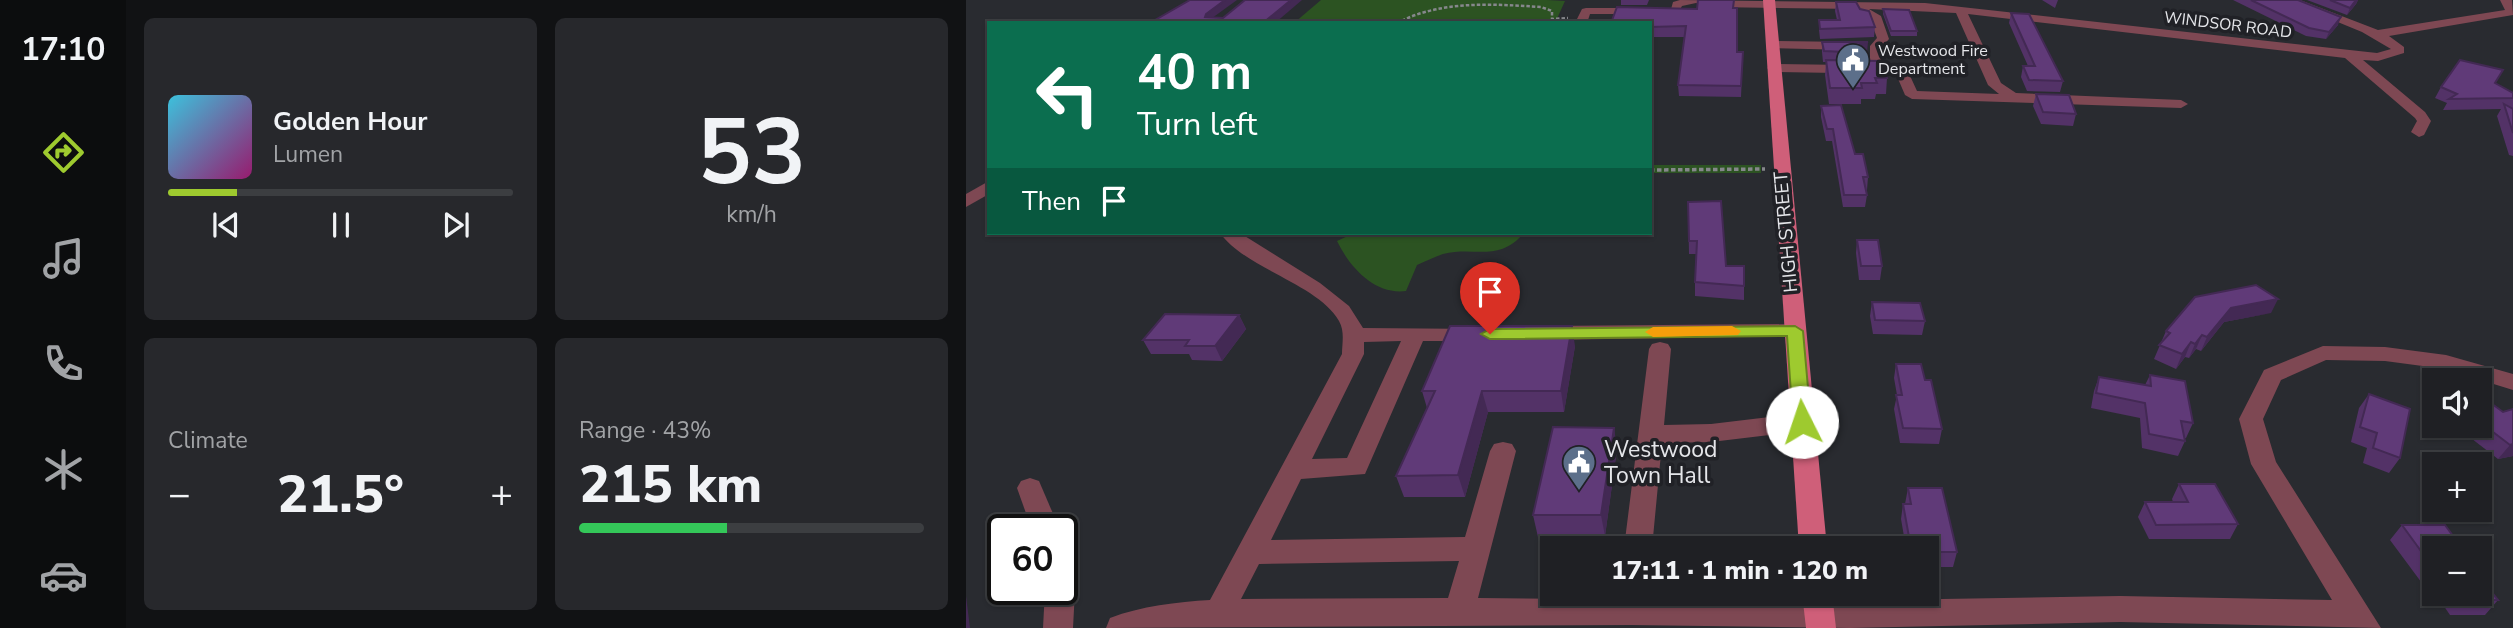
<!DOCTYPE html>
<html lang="en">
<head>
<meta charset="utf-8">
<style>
  body { margin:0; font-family:"Nunito Sans",sans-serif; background:#27282c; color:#f1f3f6; height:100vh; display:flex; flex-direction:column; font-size:26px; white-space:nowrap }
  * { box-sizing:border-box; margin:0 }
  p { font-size:23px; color:#a1a3a6 }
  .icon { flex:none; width:38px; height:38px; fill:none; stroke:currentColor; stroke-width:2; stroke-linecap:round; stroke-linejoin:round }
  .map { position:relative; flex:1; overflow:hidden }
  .side { display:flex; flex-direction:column; gap:18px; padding:18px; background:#111214; width:840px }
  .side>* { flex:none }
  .top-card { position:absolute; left:21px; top:21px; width:665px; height:214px; border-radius:0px; box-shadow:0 2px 5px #0004,0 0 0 2px #3c3e41; background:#0b6e4f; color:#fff; overflow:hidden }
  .tools { position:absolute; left:1456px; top:368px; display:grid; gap:14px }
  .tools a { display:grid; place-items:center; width:70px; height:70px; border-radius:0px; background:#1f2024; box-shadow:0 2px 5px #0004,0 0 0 2px #3c3e41; font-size:35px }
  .speed { position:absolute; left:21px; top:514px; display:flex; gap:14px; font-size:35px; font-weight:700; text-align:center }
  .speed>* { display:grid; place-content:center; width:91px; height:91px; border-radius:50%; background:#1f2024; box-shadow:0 2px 5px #0004,0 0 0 2px #3c3e41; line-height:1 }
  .speed .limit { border:4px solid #111; border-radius:10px; background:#fff; color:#111 }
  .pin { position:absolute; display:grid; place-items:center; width:60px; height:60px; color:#fff; margin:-72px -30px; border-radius:50% 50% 50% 0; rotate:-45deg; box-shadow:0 0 7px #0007 }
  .pin .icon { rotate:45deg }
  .me { position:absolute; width:77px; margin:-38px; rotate:356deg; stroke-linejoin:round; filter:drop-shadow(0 0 5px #0008) }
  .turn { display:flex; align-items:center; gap:24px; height:147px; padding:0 35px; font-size:32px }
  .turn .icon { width:91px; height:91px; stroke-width:2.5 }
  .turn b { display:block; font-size:49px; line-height:60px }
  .then { display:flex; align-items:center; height:66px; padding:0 35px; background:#0003; gap:14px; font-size:26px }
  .big { font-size:52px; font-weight:800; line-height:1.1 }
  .side .tile { flex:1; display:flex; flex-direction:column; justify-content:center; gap:10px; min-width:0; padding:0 24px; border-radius:10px; background:#27282c }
  .side .dial { align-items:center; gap:0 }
  .dial b { font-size:91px; line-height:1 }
  .song { display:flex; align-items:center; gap:21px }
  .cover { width:84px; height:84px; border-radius:10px; background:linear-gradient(135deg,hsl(190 70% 55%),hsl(320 70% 35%)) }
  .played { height:7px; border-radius:4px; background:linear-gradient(90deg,#9eca2f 20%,#3c3e41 20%) }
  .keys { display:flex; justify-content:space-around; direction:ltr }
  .heat { display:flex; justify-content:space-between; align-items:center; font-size:38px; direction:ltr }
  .charge { height:10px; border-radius:5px; background:linear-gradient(90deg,#34c759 43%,#3c3e41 0) }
  .side .tiles { flex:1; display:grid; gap:18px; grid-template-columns:repeat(2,1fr) }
  .trip { position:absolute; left:574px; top:536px; width:399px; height:70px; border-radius:0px; background:#1f2024; box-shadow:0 2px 5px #0004,0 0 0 2px #3c3e41; font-weight:800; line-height:70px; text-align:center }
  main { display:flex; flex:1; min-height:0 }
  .dock { display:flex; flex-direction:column; width:126px; justify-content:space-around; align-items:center; background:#0c0d0e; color:#a1a3a6 }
  .dock .icon { width:49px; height:49px }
  .dock .on { color:#9eca2f }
  .dock b { font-size:32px; color:#f1f3f6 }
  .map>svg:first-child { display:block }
</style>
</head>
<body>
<main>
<nav class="dock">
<b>17:10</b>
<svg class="icon on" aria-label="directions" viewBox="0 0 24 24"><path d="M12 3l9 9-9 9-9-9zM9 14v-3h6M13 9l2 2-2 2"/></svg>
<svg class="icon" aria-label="music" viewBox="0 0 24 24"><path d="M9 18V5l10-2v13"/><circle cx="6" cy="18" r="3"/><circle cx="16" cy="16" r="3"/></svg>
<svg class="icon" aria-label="phone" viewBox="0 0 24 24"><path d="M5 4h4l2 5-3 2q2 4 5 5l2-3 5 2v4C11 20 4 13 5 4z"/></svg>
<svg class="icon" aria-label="climate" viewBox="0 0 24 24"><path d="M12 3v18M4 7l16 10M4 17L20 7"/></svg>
<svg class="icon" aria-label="car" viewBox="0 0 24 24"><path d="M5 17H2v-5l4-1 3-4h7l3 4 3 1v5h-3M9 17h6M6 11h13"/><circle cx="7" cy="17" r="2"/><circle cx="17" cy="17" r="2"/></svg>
</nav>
<section class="side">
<div class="tiles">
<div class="tile">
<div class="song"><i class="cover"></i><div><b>Golden Hour</b><p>Lumen</p></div></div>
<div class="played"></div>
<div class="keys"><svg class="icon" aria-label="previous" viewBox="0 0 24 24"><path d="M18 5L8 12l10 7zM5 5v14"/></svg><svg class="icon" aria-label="pause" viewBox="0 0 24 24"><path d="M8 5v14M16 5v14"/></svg><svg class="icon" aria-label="next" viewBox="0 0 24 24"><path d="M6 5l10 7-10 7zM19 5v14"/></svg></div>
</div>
<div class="tile dial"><b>53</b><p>km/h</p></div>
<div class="tile"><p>Climate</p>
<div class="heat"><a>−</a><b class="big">21.5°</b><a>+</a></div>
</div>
<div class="tile"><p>Range · 43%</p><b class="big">215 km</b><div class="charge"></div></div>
</div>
</section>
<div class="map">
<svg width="1547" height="628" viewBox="0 0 1547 628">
  <rect width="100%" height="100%" fill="#292b30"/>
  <g fill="#2c5322">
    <path d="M 355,0 L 581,0 L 599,1 L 589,23 L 328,23 Z"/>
    <rect x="684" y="165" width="111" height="8"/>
    <path d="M 298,233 L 558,233 C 532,263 509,246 477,254 C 468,257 460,261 451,265 L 440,291 C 409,295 384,268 371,241 L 384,235 Z"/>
  </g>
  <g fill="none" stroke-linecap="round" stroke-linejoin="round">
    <path stroke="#86878c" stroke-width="2.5" stroke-dasharray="3.5 2" stroke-linecap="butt" d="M 431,23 C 475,0 527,4 575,7 L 586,11 L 586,19 L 602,18"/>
    <path stroke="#86878c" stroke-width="3.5" stroke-dasharray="4.5 2.5" stroke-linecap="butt" d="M 684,170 L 799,169"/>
    <g fill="#7e4853" fill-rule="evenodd">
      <path d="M 714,0 L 959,3 L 1411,53 L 1425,49 L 1396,32 L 1318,0 L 1334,0 L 1412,30 L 1539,10 L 1534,0 L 1546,0 L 1547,15 L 1423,36 L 1438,47 L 1438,53 L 1412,61 L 1397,60 L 1459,112 L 1465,121 L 1458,135 L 1453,137 L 1445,132 L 1451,121 L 1449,118 L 1379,58 L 1002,14 L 1035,83 L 1050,93 L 1215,100 L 1222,104 L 1215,108 L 946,99 L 939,95 L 930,74 L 808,72 L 801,68 L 808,64 L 881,65 L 881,60 L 904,57 L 904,46 L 911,38 L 904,19 L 894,16 L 891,9 L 745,7 L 730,3 L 716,6 L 712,13 L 704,13 L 707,2 ZM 903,9 L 990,13 L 1022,85 L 1033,94 L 951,91 L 940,67 L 897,65 L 913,63 L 917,55 L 916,47 L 923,39 L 915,16 Z"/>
      <path d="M 620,8 L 676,8 L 682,11 L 676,14 L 624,14 L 621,23 L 609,23 L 616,9 Z"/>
      <path d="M 807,41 L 883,42 L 889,46 L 883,50 L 803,48 L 801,45 Z"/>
      <path d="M 23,181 L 23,194 L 0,207 L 0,194 Z"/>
      <path d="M 254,233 L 274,233 L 354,283 L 383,306 L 397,328 L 516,329 L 519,334 L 508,341 L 457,341 L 399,474 L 335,479 L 305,540 L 499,537 L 524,451 L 528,444 L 537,442 L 546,444 L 550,451 L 512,598 L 853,601 L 1154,596 L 1366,600 L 1285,464 L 1273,419 L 1298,370 L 1357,346 L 1419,347 L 1480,355 L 1547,374 L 1547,390 L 1479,369 L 1419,361 L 1360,360 L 1315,380 L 1297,419 L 1310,462 L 1415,628 L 1154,622 L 884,628 L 665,625 L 140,628 L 144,618 C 175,606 211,602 244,600 L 376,354 C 376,344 379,331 373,321 C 352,284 280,269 254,233 ZM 435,341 L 381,458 L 346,459 L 398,354 L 398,342 ZM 493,561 L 482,598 L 275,599 L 293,564 Z"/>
      <path d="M 829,324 L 840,331 L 837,336 L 579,340 L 568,333 L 579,326 Z"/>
      <path d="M 694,342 L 702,344 L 705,349 L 698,425 L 745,424 L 836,413 L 845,416 L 848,422 L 845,428 L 836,431 L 745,442 L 696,443 L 686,548 L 658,548 L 683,349 L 686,344 Z"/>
      <path d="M 64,478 L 73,481 L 94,530 L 66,530 L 51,488 L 55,481 Z"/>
      <path d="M 96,578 L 105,581 L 109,590 L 107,628 L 77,628 L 79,590 L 96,590 Z"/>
    </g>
    <g fill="#cf5f79" fill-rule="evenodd">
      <path d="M 797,0 L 809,0 L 861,548 L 833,548 Z"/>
      <path d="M 836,593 L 866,593 L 870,628 L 840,628 Z"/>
    </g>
  </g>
  <g fill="#533267">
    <path d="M 655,0 L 683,0 L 681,5 L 655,5 Z"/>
    <path d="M 1076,0 L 1092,0 L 1089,8 Z"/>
    <path d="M 1267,0 L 1332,0 L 1372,25 L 1360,39 L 1340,36 Z"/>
    <path d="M 1341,0 L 1392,0 L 1390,4 L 1381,15 Z"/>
    <path d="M 870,2 L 894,9 L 909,27 L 908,37 L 854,39 L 853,30 L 853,20 L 871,20 L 869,11 Z"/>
    <path d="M 767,8 L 771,52 L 777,52 L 775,97 L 713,96 L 712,85 L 719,37 L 684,37 L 684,23 L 731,9 Z"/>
    <path d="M 917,9 L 951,31 L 951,36 L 925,36 L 917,14 Z"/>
    <path d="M 1045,13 L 1097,81 L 1094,92 L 1061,91 L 1055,77 L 1057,66 L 1062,66 L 1043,23 Z"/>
    <path d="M 856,42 L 901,53 L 881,57 L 879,60 L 921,78 L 920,94 L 910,94 L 909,99 L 895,99 L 895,104 L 863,104 L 859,75 L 860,62 L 857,62 L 856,52 Z"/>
    <path d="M 1529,83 L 1547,93 L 1547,156 L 1543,155 L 1531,116 L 1535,109 L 1477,110 L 1481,103 L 1469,98 L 1475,87 Z"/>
    <path d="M 1070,94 L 1110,114 L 1107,126 L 1075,124 L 1067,106 Z"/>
    <path d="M 855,106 L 889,154 L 902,177 L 901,190 L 900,190 L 901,195 L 899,207 L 877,207 L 866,141 L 860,141 L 855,117 Z"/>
    <path d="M 722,202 L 760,266 L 778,266 L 778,300 L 729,296 L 729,282 L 730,254 L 723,254 Z"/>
    <path d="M 891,240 L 916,266 L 914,280 L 893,280 L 890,253 Z"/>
    <path d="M 906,302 L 959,321 L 956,335 L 907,334 L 904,316 Z"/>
    <path d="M 1305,313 L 1258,322 L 1235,351 L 1230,349 L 1223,358 L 1219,357 L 1210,369 L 1188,359 L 1200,331 Z"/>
    <path d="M 273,315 L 280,329 L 256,361 L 226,360 L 223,354 L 185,354 L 177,340 Z"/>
    <path d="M 609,346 L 598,412 L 522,412 L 499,497 L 438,497 L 430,476 L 461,408 L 456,391 Z"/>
    <path d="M 930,364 L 959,380 L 976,429 L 973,444 L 934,443 L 928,409 L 931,395 L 928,378 Z"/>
    <path d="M 1184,375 L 1227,423 L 1220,438 L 1218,438 L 1219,441 L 1212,456 L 1176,448 L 1174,418 L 1125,408 L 1128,391 L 1133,377 L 1179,385 Z"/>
    <path d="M 1403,394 L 1434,458 L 1423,473 L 1397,463 L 1401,448 L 1385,442 L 1393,408 Z"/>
    <path d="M 1514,395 L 1537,412 L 1547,409 L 1547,456 L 1532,459 L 1488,425 L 1514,425 Z"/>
    <path d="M 648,428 L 651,449 L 639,536 L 572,537 L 567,515 Z"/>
    <path d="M 1213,484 L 1272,524 L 1264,539 L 1183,539 L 1172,517 L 1179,502 L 1207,502 L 1206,499 Z"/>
    <path d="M 942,488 L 991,552 L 987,567 L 961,567 L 961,548 L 940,548 L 935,519 L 937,504 L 939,504 Z"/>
    <path d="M 1436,525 L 1468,548 L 1468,593 L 1514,593 L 1514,548 L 1525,562 L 1516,572 L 1525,584 L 1522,587 L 1532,600 L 1519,615 L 1484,615 L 1473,599 L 1467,598 L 1424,540 Z"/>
  </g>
  <g fill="#432954">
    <path d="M 259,0 L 271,0 L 242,21 L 239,17 L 240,14 Z"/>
    <path d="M 325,0 L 336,0 L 309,23 L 297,23 Z"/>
    <path d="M 1390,0 L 1392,0 L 1390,4 L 1381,15 L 1384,8 Z"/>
    <path d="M 1375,17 L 1372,25 L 1360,39 L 1363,32 Z"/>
    <path d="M 902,42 L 901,53 L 881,57 L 878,62 L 879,52 L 881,47 Z"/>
    <path d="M 1312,299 L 1305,313 L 1258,322 L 1235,351 L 1241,337 L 1265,308 Z"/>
    <path d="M 273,315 L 280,329 L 256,361 L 249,346 Z"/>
    <path d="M 606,326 L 609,346 L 598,412 L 595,391 Z"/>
    <path d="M 1236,335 L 1230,349 L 1223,358 L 1229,344 Z"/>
    <path d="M 1225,342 L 1219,357 L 1210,369 L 1216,354 Z"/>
    <path d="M 516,391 L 522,412 L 499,497 L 492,475 Z"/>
    <path d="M 648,428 L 651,449 L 639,536 L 635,515 Z"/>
    <path d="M 1547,444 L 1547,456 L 1532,459 L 1544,445 Z"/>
    <path d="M 0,596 L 4,628 L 0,628 Z"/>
  </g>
  <g fill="#603a78" stroke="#432954" stroke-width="2">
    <path d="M 224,0 L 259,0 L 240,14 L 239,17 L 257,18 L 279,0 L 325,0 L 297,23 L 184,23 Z"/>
    <path d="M 732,0 L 768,0 L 767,8 L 771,8 L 771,52 L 777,52 L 775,86 L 712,85 L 720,26 L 684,27 L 684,23 L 645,23 L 651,7 L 731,9 Z"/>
    <path d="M 1285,0 L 1332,0 L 1375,17 L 1363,32 L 1343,28 Z"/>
    <path d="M 1364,0 L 1390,0 L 1384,8 Z"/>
    <path d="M 870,2 L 890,2 L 894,9 L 903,11 L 909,27 L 854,29 L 853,20 L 874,20 Z"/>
    <path d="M 917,9 L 943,10 L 951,31 L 925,31 Z"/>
    <path d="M 1045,13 L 1063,14 L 1097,81 L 1063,80 L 1057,66 L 1069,66 Z"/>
    <path d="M 856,42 L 902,42 L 881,47 L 879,52 L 858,51 Z"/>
    <path d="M 860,60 L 915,61 L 921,78 L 909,78 L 911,83 L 895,83 L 896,88 L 864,88 Z"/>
    <path d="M 1494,60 L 1537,70 L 1529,83 L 1547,93 L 1547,98 L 1483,99 L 1491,94 L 1475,87 Z"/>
    <path d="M 1070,94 L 1103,95 L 1110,114 L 1077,112 Z"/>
    <path d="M 1538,104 L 1547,109 L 1547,133 Z"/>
    <path d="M 875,105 L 889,154 L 897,154 L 902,177 L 897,177 L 901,195 L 878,195 L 867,129 L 861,129 L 855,106 Z"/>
    <path d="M 755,201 L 760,266 L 778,266 L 778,286 L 729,282 L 731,241 L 723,241 L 722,202 Z"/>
    <path d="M 891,240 L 912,240 L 916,266 L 895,266 Z"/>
    <path d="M 1290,285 L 1312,299 L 1265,308 L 1241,337 L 1236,335 L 1229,344 L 1225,342 L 1216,354 L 1193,345 L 1204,333 L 1200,331 L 1229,297 Z"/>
    <path d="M 906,302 L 954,303 L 959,321 L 909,320 Z"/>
    <path d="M 199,314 L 273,315 L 249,346 L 219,346 L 223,340 L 177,340 Z"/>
    <path d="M 484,326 L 606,326 L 595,391 L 516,391 L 492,475 L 430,476 L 469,391 L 456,391 Z"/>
    <path d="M 930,364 L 955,364 L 959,380 L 965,380 L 976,429 L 937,428 L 930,395 L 936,395 Z"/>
    <path d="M 1184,375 L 1219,381 L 1227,423 L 1215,421 L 1219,441 L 1183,434 L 1179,403 L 1130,393 L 1133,377 L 1185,386 Z"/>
    <path d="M 1403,394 L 1444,409 L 1434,458 L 1407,448 L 1411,433 L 1394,427 Z"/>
    <path d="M 1514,395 L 1537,412 L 1547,409 L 1547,444 L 1544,445 L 1514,422 Z"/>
    <path d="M 587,427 L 648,428 L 635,515 L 567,515 Z"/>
    <path d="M 1213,484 L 1249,484 L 1272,524 L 1190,525 L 1179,502 L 1222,502 Z"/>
    <path d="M 942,488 L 976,488 L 991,552 L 961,552 L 961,548 L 945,548 L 937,504 L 945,504 Z"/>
    <path d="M 1436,525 L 1479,525 L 1490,540 L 1507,540 L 1514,548 L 1468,548 L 1468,569 Z"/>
    <path d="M 1514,548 L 1525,562 L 1514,562 Z"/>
    <path d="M 1514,569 L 1525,584 L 1519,584 L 1532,600 L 1497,600 L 1492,593 L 1514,593 Z"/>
  </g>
  <path fill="#9eca2f" stroke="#67831f" stroke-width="2" d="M 829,326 L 837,331 L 845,422 L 836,429 L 827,422 L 821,336 L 524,339 L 515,334 L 524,329 Z"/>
  <path fill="#f59e0b" d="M 766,326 L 775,331 L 772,335 L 687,337 L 679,332 L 687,327 Z"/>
  <defs>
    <symbol id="civic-pin" viewBox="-11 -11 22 30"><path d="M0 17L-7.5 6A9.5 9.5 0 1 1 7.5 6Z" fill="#5c6f8a" stroke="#202126"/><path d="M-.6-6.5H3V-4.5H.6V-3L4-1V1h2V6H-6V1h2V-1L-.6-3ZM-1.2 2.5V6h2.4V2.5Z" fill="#fff"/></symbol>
  </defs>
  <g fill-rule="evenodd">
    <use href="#civic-pin" x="868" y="41" width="38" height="52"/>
    <use href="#civic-pin" x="594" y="443" width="38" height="52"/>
  </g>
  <g text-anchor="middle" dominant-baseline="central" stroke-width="7" stroke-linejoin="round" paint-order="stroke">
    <g font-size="16" fill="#e5e6ea" stroke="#202126">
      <text transform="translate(1262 25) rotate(7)">WINDSOR ROAD</text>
    </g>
    <g font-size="16" fill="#e5e6ea" stroke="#202126" text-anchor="start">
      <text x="912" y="51">Westwood Fire<tspan x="912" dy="18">Department</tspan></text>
    </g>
    <g font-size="19" fill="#e5e6ea" stroke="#202126">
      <text transform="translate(820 232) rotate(-95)">HIGH STREET</text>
    </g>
    <g font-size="23" fill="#e5e6ea" stroke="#202126" text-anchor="start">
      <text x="638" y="449">Westwood<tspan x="638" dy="26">Town Hall</tspan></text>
    </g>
  </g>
</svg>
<div class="tools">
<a><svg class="icon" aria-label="sound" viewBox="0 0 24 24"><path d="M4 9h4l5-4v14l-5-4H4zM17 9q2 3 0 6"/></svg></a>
<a>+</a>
<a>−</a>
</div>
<div class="speed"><div class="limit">60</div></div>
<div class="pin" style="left:524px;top:334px;background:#d93025"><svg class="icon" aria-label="arrive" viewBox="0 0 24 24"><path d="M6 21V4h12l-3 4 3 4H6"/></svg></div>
<svg class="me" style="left:836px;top:422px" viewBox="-20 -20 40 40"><circle r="19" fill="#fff"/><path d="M0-13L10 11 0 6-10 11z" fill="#9eca2f"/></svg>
<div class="trip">17:11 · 1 min · 120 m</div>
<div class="top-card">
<div class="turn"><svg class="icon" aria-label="left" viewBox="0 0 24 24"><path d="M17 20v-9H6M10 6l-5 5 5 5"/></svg><div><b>40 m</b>Turn left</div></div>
<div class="then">Then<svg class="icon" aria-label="arrive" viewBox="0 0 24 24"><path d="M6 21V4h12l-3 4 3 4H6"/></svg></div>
</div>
</div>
</main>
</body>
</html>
